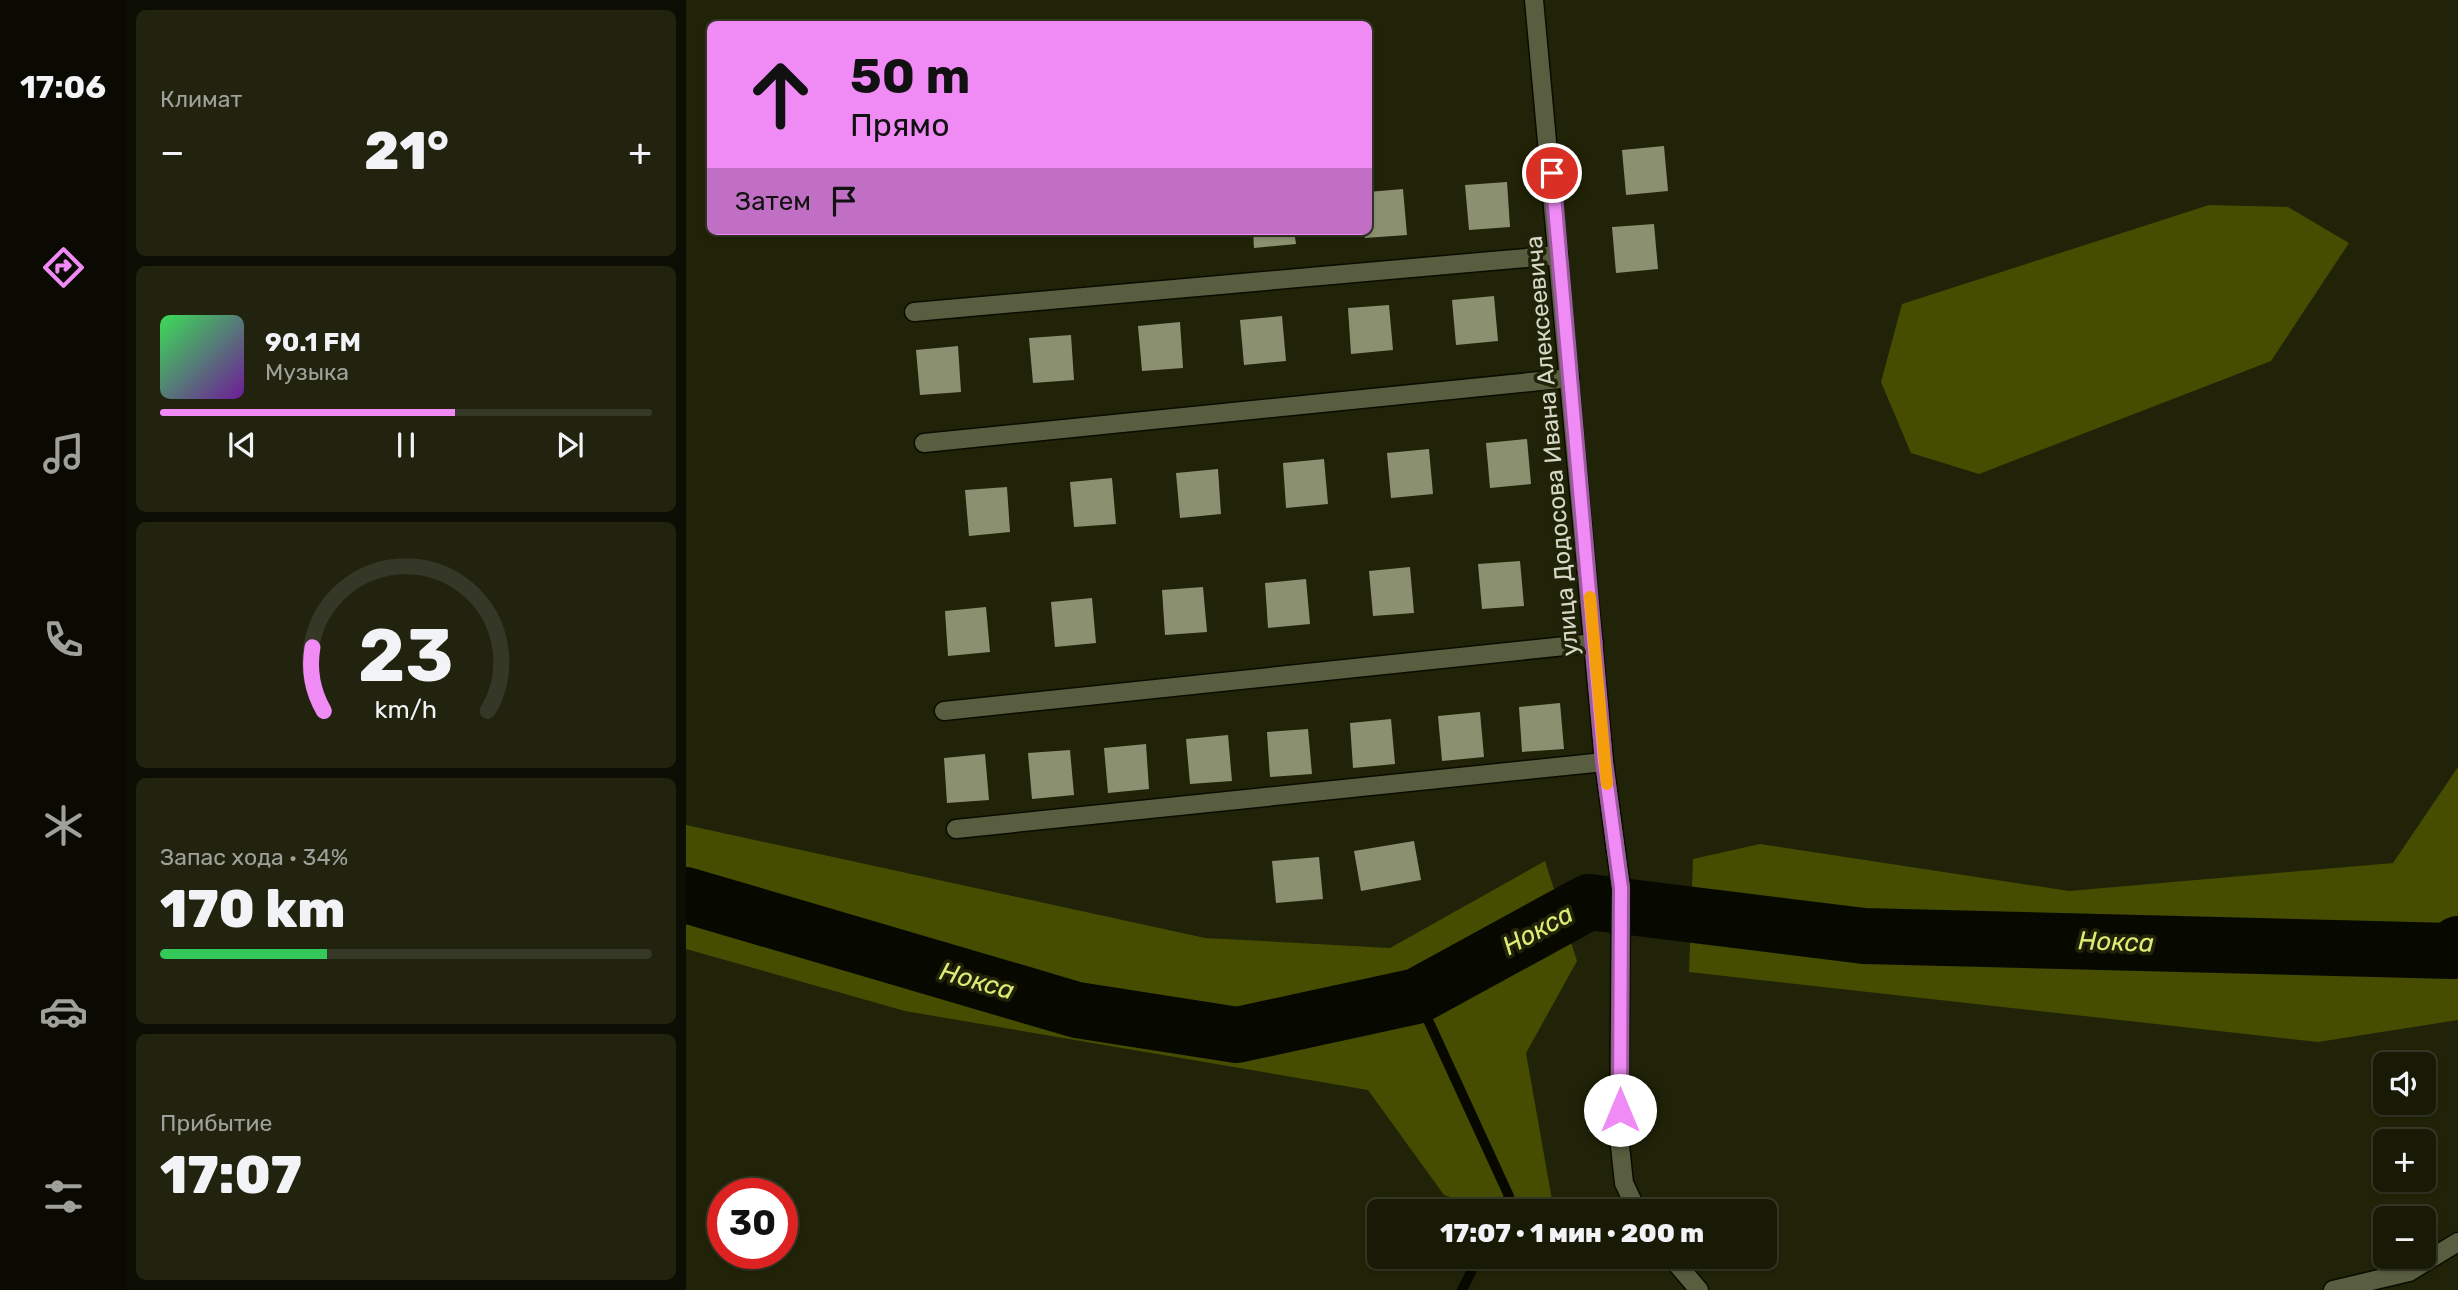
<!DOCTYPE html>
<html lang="ru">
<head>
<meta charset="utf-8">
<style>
  body { margin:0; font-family:Rubik,sans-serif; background:#21230f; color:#f1f3f6; height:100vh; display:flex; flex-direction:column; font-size:26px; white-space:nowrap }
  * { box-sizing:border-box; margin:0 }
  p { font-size:23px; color:#9fa19a }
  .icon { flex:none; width:38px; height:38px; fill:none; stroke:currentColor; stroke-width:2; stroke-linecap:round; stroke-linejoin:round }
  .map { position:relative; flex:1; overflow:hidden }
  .panel { display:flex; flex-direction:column; gap:10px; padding:10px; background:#0d0e03; width:560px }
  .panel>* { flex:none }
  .hud { position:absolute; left:21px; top:21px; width:665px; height:214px; border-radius:10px; box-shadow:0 2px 5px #0004,0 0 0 2px #363827; background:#f08bf6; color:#111; overflow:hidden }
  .fabs { position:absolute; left:1687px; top:1052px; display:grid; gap:14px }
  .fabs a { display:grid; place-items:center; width:63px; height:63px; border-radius:10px; background:#181a05; box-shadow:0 2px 5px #0004,0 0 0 2px #363827; font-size:35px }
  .speed { position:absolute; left:21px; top:1178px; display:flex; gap:14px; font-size:35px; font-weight:700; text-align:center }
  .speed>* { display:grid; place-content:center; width:91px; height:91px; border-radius:50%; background:#181a05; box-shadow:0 2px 5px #0004,0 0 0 2px #363827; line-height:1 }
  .speed .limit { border:10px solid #d22; background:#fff; color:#111 }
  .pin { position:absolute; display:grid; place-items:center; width:60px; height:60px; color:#fff; margin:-30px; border:4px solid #fff; border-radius:50%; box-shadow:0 2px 7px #0007 }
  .me { position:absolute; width:77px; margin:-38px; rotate:0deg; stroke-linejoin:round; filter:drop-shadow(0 0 5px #0008) }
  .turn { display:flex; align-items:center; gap:24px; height:147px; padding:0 28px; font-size:32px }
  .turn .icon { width:91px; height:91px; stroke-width:2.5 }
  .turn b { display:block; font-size:49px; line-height:60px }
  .then { display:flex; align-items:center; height:66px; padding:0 28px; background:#0003; gap:14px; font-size:26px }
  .big { font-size:52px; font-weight:800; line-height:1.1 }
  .panel .widget { flex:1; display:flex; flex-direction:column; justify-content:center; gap:10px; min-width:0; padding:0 24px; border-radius:10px; background:#21230f }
  .panel .dial { align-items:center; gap:0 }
  .dial svg { height:182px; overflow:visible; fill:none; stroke:#363827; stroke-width:7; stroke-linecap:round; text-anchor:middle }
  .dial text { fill:#f1f3f6; stroke:none }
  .song { display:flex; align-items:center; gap:21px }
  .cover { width:84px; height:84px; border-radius:10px; background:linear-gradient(135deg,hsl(130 70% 55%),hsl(280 70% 35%)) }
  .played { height:7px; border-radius:4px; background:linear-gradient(90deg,#f08bf6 60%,#363827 60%) }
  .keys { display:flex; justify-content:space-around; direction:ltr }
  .heat { display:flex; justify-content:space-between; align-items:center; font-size:38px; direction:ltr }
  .charge { height:10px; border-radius:5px; background:linear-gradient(90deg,#34c759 34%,#363827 0) }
  .trip { position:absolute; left:681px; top:1199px; width:410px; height:70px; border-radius:10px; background:#181a05; box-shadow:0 2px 5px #0004,0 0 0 2px #363827; font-weight:800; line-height:70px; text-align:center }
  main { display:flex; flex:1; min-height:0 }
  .dock { display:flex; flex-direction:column; width:126px; justify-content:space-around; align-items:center; background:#0a0a02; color:#9fa19a }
  .dock .icon { width:49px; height:49px }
  .dock .on { color:#f08bf6 }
  .dock b { font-size:32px; color:#f1f3f6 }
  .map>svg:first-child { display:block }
</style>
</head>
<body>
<main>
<nav class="dock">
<b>17:06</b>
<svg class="icon on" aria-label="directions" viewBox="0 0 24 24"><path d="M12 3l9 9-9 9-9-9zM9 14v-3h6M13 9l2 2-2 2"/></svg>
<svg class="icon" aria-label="music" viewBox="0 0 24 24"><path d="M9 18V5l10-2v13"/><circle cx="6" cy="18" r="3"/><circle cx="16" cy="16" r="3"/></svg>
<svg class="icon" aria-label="phone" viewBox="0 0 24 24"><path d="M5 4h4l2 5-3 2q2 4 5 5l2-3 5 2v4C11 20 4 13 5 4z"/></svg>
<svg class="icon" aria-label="climate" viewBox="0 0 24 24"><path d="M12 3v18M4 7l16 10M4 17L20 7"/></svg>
<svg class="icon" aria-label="car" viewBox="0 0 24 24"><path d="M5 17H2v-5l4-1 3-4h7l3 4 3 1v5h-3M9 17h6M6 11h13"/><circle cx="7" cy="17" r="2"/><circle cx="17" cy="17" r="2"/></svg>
<svg class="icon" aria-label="filters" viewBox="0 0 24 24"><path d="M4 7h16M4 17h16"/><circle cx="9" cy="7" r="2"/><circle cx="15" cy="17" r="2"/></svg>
</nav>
<section class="panel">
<div class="widget"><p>Климат</p>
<div class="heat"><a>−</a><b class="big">21°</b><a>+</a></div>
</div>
<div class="widget">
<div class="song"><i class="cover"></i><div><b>90.1 FM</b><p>Музыка</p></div></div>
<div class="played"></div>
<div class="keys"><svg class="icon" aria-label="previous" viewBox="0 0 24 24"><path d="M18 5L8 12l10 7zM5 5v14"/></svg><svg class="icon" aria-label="pause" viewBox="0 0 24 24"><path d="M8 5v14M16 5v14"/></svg><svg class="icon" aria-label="next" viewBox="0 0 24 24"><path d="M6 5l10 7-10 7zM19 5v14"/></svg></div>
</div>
<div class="widget dial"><svg viewBox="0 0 100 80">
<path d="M14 69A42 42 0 1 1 86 69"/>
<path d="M14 69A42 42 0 0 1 9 41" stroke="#f08bf6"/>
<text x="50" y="56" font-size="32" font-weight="700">23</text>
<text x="50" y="72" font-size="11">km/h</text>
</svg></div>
<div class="widget"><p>Запас хода · 34%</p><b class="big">170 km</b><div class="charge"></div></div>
<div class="widget"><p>Прибытие</p><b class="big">17:07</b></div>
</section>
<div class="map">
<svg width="1772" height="1290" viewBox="0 0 1772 1290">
  <rect width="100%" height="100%" fill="#202307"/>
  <g fill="#464d00">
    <path d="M 1523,205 L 1602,207 L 1663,243 L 1585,361 L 1293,474 L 1225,453 L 1195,382 L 1216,304 Z"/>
    <path d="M 1772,767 L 1772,1020 L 1632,1042 L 1003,972 L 1007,859 L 1074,844 L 1383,891 L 1707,863 Z"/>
    <path d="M 0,825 L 519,938 L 704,948 L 859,861 L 891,961 L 840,1053 L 868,1211 L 809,1211 L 758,1195 L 682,1090 L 219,1011 L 0,949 Z"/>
  </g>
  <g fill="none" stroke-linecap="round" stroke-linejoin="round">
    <g stroke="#070900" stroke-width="10">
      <path d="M 731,996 L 823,1196 L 816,1211"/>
      <path d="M 776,1290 L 793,1256"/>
    </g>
    <path stroke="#070900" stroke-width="56" d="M 0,895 L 391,1010 L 551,1035 L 731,996 L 903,902 L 1178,936 L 1766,951 L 1772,944"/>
  </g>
  <g fill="#8b9070">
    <path d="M 978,146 L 982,191 L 940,195 L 936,150 Z"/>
    <path d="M 821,182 L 824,227 L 783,230 L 779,185 Z"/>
    <path d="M 717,189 L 721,235 L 679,238 L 679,231 L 682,231 L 682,192 Z"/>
    <path d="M 968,224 L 972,269 L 930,273 L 926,227 Z"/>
    <path d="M 567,231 L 608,231 L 610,244 L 568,248 Z"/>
    <path d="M 808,296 L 812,341 L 770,345 L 766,300 Z"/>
    <path d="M 703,305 L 707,350 L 665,354 L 662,308 Z"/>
    <path d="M 596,316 L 600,361 L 558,365 L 554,320 Z"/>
    <path d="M 494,322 L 497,368 L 456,371 L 452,326 Z"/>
    <path d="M 385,335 L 388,380 L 347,383 L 343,338 Z"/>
    <path d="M 272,346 L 275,392 L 234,395 L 230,350 Z"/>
    <path d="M 841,439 L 845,484 L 804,488 L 800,443 Z"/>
    <path d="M 743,449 L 747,494 L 705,498 L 701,453 Z"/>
    <path d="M 638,459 L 642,504 L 600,508 L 597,463 Z"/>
    <path d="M 532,469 L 535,514 L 494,518 L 490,473 Z"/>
    <path d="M 426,478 L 430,524 L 388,527 L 384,482 Z"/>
    <path d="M 321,487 L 324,532 L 283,536 L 279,490 Z"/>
    <path d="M 834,561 L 838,606 L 796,609 L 792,564 Z"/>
    <path d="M 724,567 L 728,613 L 687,616 L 683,571 Z"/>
    <path d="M 620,579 L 624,624 L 582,628 L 579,583 Z"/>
    <path d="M 517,587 L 521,632 L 479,635 L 476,590 Z"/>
    <path d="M 406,598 L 410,643 L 369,647 L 365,602 Z"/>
    <path d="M 300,607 L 304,652 L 262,656 L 259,611 Z"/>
    <path d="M 874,703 L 878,749 L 836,752 L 833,707 Z"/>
    <path d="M 794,712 L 798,757 L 756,761 L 752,716 Z"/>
    <path d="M 705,719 L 709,764 L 667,768 L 664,723 Z"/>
    <path d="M 622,729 L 626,774 L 584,777 L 581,732 Z"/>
    <path d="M 542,735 L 546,781 L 504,784 L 500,739 Z"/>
    <path d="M 460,744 L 463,789 L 422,793 L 418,748 Z"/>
    <path d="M 384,750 L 388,795 L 346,799 L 342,753 Z"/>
    <path d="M 299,754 L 303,800 L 261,803 L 258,758 Z"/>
    <path d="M 728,841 L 735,880 L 675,891 L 668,851 Z"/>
    <path d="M 633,857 L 637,899 L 590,903 L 586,861 Z"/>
  </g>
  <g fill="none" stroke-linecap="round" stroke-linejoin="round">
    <defs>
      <g id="lane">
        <path d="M 228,312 L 873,255"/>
        <path d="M 238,443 L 884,378"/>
        <path d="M 258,711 L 908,643"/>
        <path d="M 270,829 L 918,762"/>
      </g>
      <g id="street">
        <path d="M 848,0 L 918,762 L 935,888 L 933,1137 L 938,1183 L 951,1211"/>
        <path d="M 984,1256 L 1013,1290"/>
        <path d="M 1647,1290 L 1723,1272 L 1772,1242"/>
      </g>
    </defs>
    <use href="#lane" stroke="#0a0c00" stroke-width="21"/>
    <use href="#street" stroke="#0a0c00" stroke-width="21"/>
    <use href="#lane" stroke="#5a5e40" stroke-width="18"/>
    <use href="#street" stroke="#5a5e40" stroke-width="18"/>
  </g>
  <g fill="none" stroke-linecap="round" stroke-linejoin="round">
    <defs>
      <path id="route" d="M 866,173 L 918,762 L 935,888 L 934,1110"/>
    </defs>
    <use href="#route" stroke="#9c5aa0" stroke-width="18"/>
    <use href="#route" stroke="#f08bf6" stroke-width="12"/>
    <path stroke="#f59e0b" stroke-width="12" d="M 904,597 L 921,784"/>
  </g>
  <g text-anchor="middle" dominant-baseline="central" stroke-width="7" stroke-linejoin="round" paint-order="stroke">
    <g font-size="24" fill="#d5d8c7" stroke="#202307">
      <text transform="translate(866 446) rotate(-95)">улица Додосова Ивана Алексеевича</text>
    </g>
    <g font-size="26" font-style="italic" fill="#deec76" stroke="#202307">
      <text transform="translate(852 930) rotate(-29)">Нокса</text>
      <text transform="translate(1430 942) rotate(2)">Нокса</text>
      <text transform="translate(291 981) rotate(16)">Нокса</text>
    </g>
  </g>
</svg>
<div class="fabs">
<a><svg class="icon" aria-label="sound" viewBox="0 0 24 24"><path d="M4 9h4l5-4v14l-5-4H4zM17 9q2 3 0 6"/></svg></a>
<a>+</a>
<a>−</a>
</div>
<div class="speed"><div class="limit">30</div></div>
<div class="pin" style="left:866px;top:173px;background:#d93025"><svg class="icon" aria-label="arrive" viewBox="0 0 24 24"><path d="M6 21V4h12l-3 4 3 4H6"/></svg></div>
<svg class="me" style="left:934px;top:1110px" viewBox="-20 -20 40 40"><circle r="19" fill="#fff"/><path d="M0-13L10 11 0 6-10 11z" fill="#f08bf6"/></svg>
<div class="trip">17:07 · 1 мин · 200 m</div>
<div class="hud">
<div class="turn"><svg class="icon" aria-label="ahead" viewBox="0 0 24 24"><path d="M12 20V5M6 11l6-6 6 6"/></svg><div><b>50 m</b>Прямо</div></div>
<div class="then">Затем<svg class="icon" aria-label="arrive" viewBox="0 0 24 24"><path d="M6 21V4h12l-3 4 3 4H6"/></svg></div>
</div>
</div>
</main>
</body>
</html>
